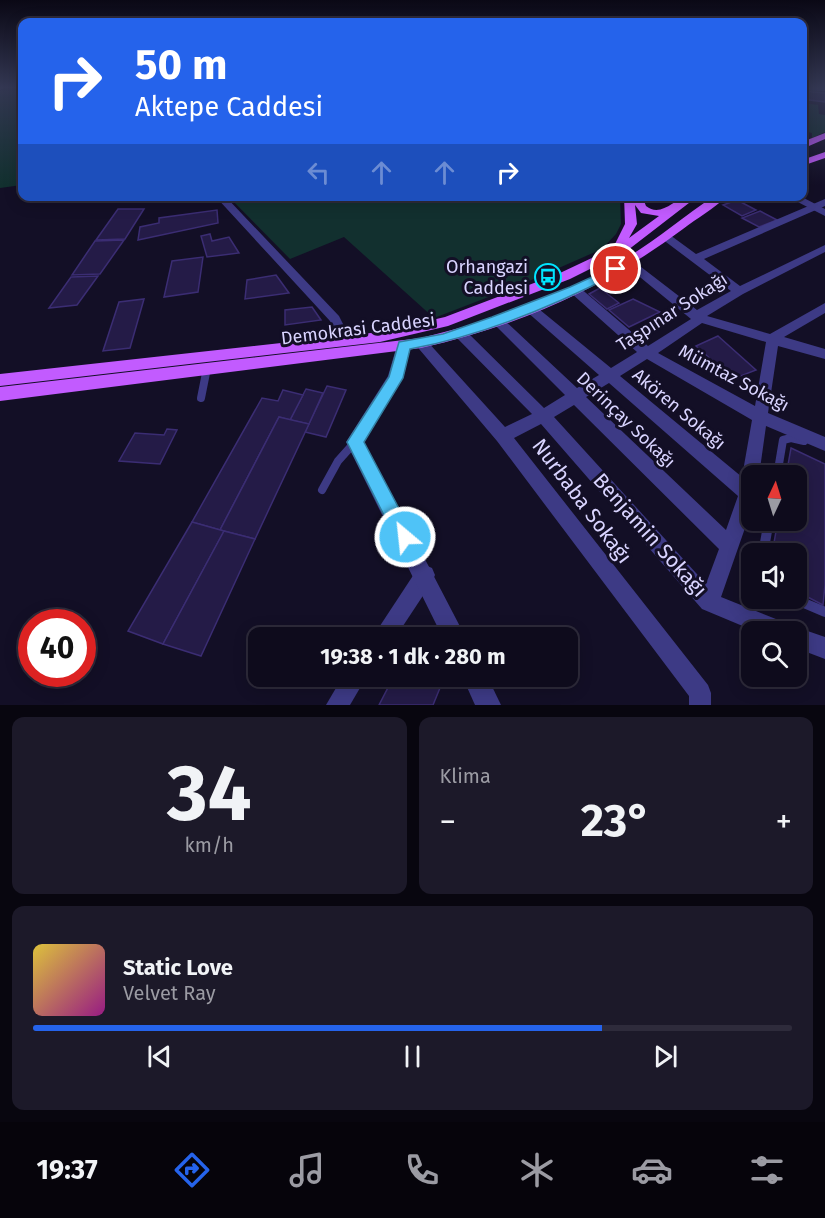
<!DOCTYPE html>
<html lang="tr">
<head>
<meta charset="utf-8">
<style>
  body { margin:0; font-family:"Fira Sans",sans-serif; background:#1c1929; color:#f1f3f6; height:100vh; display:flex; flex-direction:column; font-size:22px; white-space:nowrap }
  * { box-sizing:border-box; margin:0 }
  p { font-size:20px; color:#9b9ba3 }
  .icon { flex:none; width:33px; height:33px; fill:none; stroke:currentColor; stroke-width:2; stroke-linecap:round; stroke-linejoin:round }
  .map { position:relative; height:705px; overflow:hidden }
  .sheet { display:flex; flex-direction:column; gap:12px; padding:12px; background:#08060f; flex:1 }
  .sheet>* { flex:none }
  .guide { position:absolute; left:18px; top:18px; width:789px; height:183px; border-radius:12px; box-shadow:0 3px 15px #0003,0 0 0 2px #2e2b3b; background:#2563eb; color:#fff; overflow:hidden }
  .needle { width:39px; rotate:4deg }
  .fabs { position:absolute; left:741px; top:465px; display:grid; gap:12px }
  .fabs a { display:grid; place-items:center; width:66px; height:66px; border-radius:12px; background:#0e0b1c; box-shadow:0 3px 15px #0003,0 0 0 2px #2e2b3b; font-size:30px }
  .speed { position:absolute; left:18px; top:609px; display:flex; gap:12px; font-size:30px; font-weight:700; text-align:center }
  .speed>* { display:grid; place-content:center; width:78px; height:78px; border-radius:50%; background:#0e0b1c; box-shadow:0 3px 15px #0003,0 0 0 2px #2e2b3b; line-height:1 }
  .speed .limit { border:9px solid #d22; background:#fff; color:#111 }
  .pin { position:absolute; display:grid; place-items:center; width:51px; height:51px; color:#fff; margin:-26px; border:3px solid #fff; border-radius:50%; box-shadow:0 2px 6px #0007 }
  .me { position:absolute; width:66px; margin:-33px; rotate:332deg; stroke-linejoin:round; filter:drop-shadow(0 0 4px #0008) }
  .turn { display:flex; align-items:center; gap:21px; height:126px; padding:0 18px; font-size:27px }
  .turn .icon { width:78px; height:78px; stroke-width:2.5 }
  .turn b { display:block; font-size:42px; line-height:51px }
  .lanes { display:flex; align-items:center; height:57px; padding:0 18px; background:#0003; justify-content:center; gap:30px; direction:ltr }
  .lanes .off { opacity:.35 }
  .big { font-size:45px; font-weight:700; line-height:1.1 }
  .sheet .tile { flex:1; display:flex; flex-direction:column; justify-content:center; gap:9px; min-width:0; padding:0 21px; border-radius:12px; background:#1c1929 }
  .sheet .dial { align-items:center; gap:0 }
  .dial b { font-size:78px; line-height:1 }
  .song { display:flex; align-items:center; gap:18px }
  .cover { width:72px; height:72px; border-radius:9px; background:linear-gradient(135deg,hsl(50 70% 55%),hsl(310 70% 35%)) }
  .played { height:6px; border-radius:3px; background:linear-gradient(90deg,#2563eb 75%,#2e2b3b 75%) }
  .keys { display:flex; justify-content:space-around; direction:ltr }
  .heat { display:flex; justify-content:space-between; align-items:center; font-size:33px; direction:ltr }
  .sheet .tiles { flex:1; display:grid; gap:12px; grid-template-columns:1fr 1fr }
  .tile:last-child { grid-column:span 2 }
  .trip { position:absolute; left:248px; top:627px; width:330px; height:60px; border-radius:12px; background:#0e0b1c; box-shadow:0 3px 15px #0003,0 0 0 2px #2e2b3b; font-weight:700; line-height:60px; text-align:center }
  .tabs { display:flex; height:96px; justify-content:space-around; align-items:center; background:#06040b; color:#9b9ba3 }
  .tabs .icon { width:42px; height:42px }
  .tabs .selected { color:#2563eb }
  .tabs b { font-size:27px; color:#f1f3f6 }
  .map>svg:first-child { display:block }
</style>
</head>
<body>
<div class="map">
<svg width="825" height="705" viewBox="0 0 825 705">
  <rect width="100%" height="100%" fill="#130f26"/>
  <g fill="#12302f">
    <path d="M 8,87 L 22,87 L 22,185 L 0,188 L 0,91 Z"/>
    <path d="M 803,103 L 818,105 L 819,114 L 825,115 L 825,132 L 812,138 L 812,133 L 803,131 Z"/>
    <path d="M 620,196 L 621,224 L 616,234 L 602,249 L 520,285 L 434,318 L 344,237 L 290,259 L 229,197 Z"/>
  </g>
  <g fill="#241b47" stroke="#3b2d73" stroke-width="1.5">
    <path d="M 802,91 L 825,93 L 825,102 L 802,99 Z"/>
    <path d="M 737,200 L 756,210 L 742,216 L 723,205 Z"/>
    <path d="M 118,209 L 144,209 L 125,239 L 96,240 Z"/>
    <path d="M 217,210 L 218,223 L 138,240 L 140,227 L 159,223 L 159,218 Z"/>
    <path d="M 760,211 L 777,220 L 759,227 L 742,218 Z"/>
    <path d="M 210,234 L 212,241 L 229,237 L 239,253 L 207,257 L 201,236 Z"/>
    <path d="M 124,240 L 100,274 L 72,275 L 95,241 Z"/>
    <path d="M 203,257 L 198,292 L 164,297 L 172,261 Z"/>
    <path d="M 276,275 L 289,293 L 245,299 L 247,280 Z"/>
    <path d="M 98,276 L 77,305 L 49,308 L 71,277 Z"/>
    <path d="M 600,288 L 619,303 L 607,309 L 589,294 Z"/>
    <path d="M 144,299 L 130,348 L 103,351 L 119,302 Z"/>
    <path d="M 633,299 L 660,312 L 629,327 L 609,310 Z"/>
    <path d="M 312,307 L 321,320 L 285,325 L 285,310 Z"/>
    <path d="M 718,336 L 756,370 L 733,379 L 696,346 Z"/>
    <path d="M 327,386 L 346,390 L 326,437 L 305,432 Z"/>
    <path d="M 306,389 L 323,393 L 309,424 L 290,420 Z"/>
    <path d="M 283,390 L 303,395 L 290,420 L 279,417 L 220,530 L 192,522 L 262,398 L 278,401 Z"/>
    <path d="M 279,417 L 309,424 L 255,539 L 220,530 Z"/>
    <path d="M 167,429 L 177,430 L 160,464 L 119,461 L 135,433 L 164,435 Z"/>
    <path d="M 791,448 L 825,464 L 825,585 L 823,605 L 796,591 L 796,554 L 772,554 L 778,520 L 796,520 L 796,476 L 786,476 Z"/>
    <path d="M 192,522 L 224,531 L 163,644 L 128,631 Z"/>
    <path d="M 224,531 L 255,539 L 201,656 L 163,644 Z"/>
    <path d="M 394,676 L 433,676 L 442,683 L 433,705 L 379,705 Z"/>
  </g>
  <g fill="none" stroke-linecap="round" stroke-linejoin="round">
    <path stroke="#3d3a85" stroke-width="4" d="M 802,88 L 825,89"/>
    <g stroke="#3d3a85" stroke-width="8">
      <path d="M 201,398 L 207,368"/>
      <path d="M 777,476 L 783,440 L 791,438 L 804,441"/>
      <path d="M 322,490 L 338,461 L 355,442"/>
    </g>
    <g stroke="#3d3a85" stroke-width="10">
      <path d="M 763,554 L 769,520"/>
      <path d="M 792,598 L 825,612"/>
    </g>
    <g fill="#3d3a85" fill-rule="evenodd">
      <path d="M 0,87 L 7,87 L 0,90 Z"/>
      <path d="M 215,196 L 225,196 L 339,316 L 351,340 L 349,343 L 339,343 L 330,321 Z"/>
      <path d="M 825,199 L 825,206 L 704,259 L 740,286 L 825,245 L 825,252 L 743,294 L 707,316 L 770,334 L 825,303 L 825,313 L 784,337 L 825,349 L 825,359 L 778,346 L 768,413 L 825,437 L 825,451 L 766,426 L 759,476 L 752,476 L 752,508 L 721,597 L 791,625 L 793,628 L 796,627 L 825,637 L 825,659 L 796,648 L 796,632 L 757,632 L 702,609 L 541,424 L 514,438 L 708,685 L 711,693 L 711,705 L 689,705 L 689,696 L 497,441 L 414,343 L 421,338 L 426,340 L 505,427 L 532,414 L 455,336 L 454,333 L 455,330 L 465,330 L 544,408 L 565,395 L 493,323 L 491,320 L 493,317 L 501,317 L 577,388 L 599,375 L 526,311 L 524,308 L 526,305 L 534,305 L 611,368 L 637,352 L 571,293 L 569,290 L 571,287 L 579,287 L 648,346 L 691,319 L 624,264 L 624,260 L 632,260 L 697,310 L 731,291 L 662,239 L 662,235 L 670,235 L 696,254 ZM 702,323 L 766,342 L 755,406 L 658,353 ZM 647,359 L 752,420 L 742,477 L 620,376 ZM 609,383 L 738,496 L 726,530 L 586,397 ZM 574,405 L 719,549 L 706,584 L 554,417 Z"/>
      <path d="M 425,565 L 432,568 L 435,575 L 432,582 L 395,638 L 372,638 L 418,568 Z"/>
      <path d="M 343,676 L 367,676 L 350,705 L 326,705 Z"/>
    </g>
    <g fill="#3d3a85" fill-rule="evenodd">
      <path d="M 786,196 L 800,196 L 825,209 L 825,216 Z"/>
      <path d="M 404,340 L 409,341 L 411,345 L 403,378 L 364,442 L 466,638 L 443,638 L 346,442 L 388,376 L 397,345 L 399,341 Z"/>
      <path d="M 462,676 L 487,676 L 501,705 L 475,705 Z"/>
    </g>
    <g fill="#c25bff" fill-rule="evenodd">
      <path d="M 825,133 L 825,139 L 802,149 L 802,142 Z"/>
      <path d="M 825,152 L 825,158 L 802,166 L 802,160 Z"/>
      <path d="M 624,196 L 642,196 L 646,206 C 661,218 674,199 688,196 C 691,196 694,196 698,196 L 628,250 L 570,279 L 448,326 L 380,342 L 0,386 L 0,374 L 380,332 L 445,317 L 560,273 L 613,248 L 625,224 ZM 635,205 L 641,213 L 659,216 L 629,238 L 637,224 Z"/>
      <path d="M 714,196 L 727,196 C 714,209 697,218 683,229 C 601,290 520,325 421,348 L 0,401 L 0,387 L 421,338 C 491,321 561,297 623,260 C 655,241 683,217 714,196 Z"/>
    </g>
  </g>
  <linearGradient id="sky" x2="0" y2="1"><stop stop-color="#0a0815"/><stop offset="0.47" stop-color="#333752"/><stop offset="1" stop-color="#333752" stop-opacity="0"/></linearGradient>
  <rect width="825" height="185" fill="url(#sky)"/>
  <path fill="#4fc3f7" stroke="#337fa1" stroke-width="1.5" d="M 616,266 L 621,269 L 620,272 C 554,306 482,336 410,349 L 403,378 L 364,442 L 414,537 L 412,543 L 405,546 L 398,543 L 347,442 L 389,377 L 399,342 L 443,334 L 492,317 L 570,287 Z"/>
  <defs>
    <symbol id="bus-ring" viewBox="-11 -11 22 22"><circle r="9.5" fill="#130f26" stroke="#00e5ff" stroke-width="1.5"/><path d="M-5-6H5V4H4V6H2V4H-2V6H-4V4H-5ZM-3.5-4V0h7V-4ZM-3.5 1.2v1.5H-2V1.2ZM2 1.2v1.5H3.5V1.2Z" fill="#00e5ff"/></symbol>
  </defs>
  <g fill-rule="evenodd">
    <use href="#bus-ring" x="533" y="262" width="30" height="30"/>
  </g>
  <g text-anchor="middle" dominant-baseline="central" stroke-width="6" stroke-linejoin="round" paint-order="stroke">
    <g font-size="18" fill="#d9d4ff" stroke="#130f26" text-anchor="end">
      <text x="528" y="267">Orhangazi<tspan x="528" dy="21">Caddesi</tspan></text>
    </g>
    <g font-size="18" fill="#d9d4ff" stroke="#130f26">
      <text transform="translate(672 312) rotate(-33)">Taşpınar Sokağı</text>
      <text transform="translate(358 329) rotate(-7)">Demokrasi Caddesi</text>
      <text transform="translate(734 378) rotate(28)">Mümtaz Sokağı</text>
      <text transform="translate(679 409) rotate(40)">Akören Sokağı</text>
      <text transform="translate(626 420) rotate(44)">Derinçay Sokağı</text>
    </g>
    <g font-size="21" fill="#d9d4ff" stroke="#130f26">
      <text transform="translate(582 501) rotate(53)">Nurbaba Sokağı</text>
      <text transform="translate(650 535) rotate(48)">Benjamin Sokağı</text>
    </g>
  </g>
</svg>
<div class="fabs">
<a><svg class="needle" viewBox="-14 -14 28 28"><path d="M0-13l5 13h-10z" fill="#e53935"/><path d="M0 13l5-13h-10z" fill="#9b9ba3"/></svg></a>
<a><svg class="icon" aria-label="sound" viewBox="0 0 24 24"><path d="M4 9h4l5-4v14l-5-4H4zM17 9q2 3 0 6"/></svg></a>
<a><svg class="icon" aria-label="search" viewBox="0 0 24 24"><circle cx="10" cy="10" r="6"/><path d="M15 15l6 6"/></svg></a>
</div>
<div class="speed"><div class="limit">40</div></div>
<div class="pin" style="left:616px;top:269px;background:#d93025"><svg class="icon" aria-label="arrive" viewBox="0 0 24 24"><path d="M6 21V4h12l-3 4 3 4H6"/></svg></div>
<svg class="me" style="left:405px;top:537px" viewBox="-20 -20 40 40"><circle r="17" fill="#4fc3f7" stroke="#fff" stroke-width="3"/><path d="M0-11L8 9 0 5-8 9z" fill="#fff"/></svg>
<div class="trip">19:38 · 1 dk · 280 m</div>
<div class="guide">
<div class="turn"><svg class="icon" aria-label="right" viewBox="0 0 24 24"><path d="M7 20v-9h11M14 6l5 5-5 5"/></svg><div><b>50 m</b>Aktepe Caddesi</div></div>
<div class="lanes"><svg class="icon off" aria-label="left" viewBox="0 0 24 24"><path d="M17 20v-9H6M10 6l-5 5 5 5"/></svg><svg class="icon off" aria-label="ahead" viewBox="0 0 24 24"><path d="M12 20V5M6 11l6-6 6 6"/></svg><svg class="icon off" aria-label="ahead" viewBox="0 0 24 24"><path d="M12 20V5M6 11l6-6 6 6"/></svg><svg class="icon" aria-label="right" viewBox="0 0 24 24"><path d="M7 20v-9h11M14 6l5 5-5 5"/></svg></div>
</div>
</div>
<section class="sheet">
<div class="tiles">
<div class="tile dial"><b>34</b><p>km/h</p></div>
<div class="tile"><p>Klima</p>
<div class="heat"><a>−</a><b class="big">23°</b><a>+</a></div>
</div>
<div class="tile">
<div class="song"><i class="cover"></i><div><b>Static Love</b><p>Velvet Ray</p></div></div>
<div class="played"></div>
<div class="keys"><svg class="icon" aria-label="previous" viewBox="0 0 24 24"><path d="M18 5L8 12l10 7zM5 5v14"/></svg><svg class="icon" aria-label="pause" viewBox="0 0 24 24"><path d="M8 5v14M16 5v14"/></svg><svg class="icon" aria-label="next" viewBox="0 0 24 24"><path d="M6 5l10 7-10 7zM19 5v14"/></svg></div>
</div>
</div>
</section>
<nav class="tabs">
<b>19:37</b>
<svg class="icon selected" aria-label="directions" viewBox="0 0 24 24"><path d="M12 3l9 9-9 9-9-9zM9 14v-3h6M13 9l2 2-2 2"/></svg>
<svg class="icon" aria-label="music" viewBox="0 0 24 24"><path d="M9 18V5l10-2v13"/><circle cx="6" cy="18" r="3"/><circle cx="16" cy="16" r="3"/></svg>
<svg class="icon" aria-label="phone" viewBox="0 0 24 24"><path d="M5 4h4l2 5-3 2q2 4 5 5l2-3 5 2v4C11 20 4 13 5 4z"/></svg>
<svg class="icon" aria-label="climate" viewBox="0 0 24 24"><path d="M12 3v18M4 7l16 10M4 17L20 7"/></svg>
<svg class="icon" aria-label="car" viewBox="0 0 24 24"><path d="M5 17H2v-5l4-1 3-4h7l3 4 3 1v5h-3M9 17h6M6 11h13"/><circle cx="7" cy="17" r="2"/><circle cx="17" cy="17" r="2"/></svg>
<svg class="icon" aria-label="filters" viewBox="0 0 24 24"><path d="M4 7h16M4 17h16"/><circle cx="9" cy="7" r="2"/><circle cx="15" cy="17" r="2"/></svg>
</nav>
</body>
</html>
